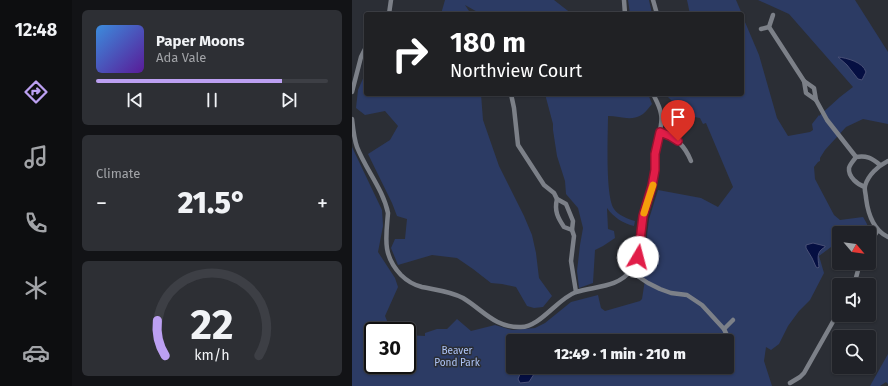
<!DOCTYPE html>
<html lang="en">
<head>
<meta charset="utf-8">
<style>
  body { margin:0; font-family:"Fira Sans",sans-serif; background:#2d2f34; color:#f1f3f6; height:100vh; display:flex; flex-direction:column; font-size:15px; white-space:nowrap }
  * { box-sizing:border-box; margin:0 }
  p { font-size:13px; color:#a2a4a8 }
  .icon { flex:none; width:22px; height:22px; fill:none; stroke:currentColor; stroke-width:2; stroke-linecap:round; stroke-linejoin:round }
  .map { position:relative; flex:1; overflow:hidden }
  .sheet { display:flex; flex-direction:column; gap:10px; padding:10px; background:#121316; width:280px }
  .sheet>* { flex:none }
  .guide { position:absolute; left:12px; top:12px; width:380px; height:84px; border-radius:4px; box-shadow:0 1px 3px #0004,0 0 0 1px #3d3f45; background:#202124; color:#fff; overflow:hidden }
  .needle { width:26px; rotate:119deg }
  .tools { position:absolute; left:480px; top:226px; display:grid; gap:8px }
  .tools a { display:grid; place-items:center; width:44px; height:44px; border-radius:4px; background:#202228; box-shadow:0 1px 3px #0004,0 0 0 1px #3d3f45; font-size:20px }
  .speed { position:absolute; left:12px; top:322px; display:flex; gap:8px; font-size:20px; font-weight:700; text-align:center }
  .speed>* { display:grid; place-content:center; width:52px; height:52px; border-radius:50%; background:#202228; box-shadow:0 1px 3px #0004,0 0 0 1px #3d3f45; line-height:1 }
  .speed .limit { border:2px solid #111; border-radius:6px; background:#fff; color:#111 }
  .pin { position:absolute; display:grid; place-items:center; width:34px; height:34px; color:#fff; margin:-41px -17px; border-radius:50% 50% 50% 0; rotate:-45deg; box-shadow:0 0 4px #0007 }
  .pin .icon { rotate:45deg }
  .me { position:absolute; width:44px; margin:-22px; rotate:8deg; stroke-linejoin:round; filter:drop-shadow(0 0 3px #0008) }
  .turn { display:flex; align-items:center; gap:14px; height:84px; padding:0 20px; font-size:18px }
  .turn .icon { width:52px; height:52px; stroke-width:2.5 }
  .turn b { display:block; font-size:28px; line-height:34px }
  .big { font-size:30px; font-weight:800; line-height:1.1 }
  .sheet .card { flex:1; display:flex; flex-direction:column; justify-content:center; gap:6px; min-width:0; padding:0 14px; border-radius:6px; background:#2d2f34 }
  .sheet .dial { align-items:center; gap:0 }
  .dial svg { height:104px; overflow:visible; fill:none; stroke:#3d3f45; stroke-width:7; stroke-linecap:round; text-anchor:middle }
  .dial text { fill:#f1f3f6; stroke:none }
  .song { display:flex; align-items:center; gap:12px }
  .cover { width:48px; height:48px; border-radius:6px; background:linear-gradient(135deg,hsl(210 70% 55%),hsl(270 70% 35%)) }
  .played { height:4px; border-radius:2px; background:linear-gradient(90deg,#bca0f2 80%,#3d3f45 80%) }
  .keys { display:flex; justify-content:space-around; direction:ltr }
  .heat { display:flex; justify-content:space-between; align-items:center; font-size:22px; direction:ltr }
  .trip { position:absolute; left:154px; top:334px; width:228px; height:40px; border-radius:4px; background:#202228; box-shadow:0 1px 3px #0004,0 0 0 1px #3d3f45; font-weight:800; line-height:40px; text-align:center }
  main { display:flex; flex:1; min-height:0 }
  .menu { display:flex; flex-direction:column; width:72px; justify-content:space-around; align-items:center; background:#0d0e10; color:#a2a4a8 }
  .menu .icon { width:28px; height:28px }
  .menu .active { color:#bca0f2 }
  .menu b { font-size:18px; color:#f1f3f6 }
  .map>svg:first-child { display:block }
</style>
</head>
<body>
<main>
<nav class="menu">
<b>12:48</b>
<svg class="icon active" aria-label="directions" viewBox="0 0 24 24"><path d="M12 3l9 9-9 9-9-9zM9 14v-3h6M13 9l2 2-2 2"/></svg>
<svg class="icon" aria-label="music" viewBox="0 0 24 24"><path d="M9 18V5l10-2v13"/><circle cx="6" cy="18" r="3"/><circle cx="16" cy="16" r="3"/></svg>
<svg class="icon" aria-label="phone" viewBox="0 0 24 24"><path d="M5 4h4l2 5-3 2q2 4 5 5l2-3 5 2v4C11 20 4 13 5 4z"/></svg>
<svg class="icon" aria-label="climate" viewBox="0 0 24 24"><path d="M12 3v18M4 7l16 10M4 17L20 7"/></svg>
<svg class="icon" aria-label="car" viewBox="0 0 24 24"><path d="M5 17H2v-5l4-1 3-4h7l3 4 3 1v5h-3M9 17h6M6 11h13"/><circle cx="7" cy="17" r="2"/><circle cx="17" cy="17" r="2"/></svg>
</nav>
<section class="sheet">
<div class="card">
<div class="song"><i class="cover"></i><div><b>Paper Moons</b><p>Ada Vale</p></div></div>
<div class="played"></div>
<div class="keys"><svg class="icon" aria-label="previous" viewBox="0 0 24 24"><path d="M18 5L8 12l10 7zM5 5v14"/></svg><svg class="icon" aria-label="pause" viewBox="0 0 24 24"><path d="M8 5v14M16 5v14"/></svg><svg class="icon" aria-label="next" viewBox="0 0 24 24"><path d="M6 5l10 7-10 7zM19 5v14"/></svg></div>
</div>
<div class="card"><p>Climate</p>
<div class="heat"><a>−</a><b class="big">21.5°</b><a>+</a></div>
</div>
<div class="card dial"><svg viewBox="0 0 100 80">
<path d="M14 69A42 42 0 1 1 86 69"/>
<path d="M14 69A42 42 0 0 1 8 42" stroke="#bca0f2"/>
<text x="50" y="56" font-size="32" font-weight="700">22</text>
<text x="50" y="72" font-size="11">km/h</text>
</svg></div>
</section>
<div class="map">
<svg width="536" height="386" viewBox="0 0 536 386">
  <rect width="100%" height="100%" fill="#2b2e35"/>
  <g fill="#2c3b64" fill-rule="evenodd">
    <path d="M 93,0 L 202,0 L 220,14 L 129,14 L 113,5 L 119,14 L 89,14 Z"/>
    <path d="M 276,0 L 297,0 L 300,14 L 278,14 Z"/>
    <path d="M 335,0 L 384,0 L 390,14 L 338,14 Z"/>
    <path d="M 406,0 L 503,0 L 536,52 L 536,124 L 511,119 L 494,127 L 473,150 L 468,158 L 468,161 L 466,162 L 462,167 L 463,179 L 482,215 L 488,220 L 511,217 C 514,222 517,226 516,233 L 487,233 L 487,248 L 479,247 L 467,256 L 472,273 L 458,300 L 447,311 L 436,326 L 427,344 L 419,350 L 414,347 L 412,361 L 420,386 L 0,386 L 0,147 L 30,210 L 31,226 L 26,252 L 43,278 L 46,287 L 33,316 L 38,328 L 42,331 L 21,331 L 21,365 L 55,365 L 55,335 L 73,336 L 73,333 L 85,329 L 95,329 L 105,319 L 119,331 L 143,325 L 160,330 L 183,328 L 193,323 L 219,302 L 246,295 L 249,308 L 253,311 L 288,301 L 290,299 L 293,280 L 285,274 L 293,252 L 297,219 L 306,190 L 349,198 L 366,207 L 381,187 L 354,123 L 351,124 L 348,118 L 342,117 L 321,102 L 313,94 L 390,94 L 390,15 L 407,55 L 425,118 L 436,136 L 458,132 L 461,130 L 460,124 L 467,115 L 467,116 L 488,97 L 501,87 L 437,14 ZM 161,341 L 375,341 L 375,367 L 161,367 Z"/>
    <path d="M 14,60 L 14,94 L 129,94 L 131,120 L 147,166 L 172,216 L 180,235 L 184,253 L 187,278 L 200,296 L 191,307 L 182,308 L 175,306 L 164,287 L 150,284 L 139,283 L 121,269 L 105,258 L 80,255 L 46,265 L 39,248 L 43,239 L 53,239 L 55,219 L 45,216 L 40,203 L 16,154 L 38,140 L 46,126 L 33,111 L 13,115 L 4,108 L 6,90 L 13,74 Z"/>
    <path d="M 193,94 L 296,94 L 300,104 C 297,107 295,111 291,114 C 280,122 268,116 256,116 C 256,134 253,196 262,209 C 266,215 276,219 283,221 L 282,226 C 272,224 261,217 255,208 L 256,229 L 262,231 L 263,238 L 251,246 L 243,250 L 241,283 L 227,288 L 225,271 L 228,245 L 231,228 L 226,208 L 214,194 L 213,181 L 205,156 L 201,130 L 201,124 Z"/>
    <path d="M 536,354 L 536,384 L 534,382 L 528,386 L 518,386 Z"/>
  </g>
  <g fill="#050f42" stroke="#495076">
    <path d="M 486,57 C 495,58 511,62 514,72 L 510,80 L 506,79 L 495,65 Z"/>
    <path d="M 461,243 L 473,246 L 473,247 C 464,252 466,258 467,267 L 466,268 L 464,267 L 460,258 L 454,248 L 454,245 Z"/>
    <path d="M 175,368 L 180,370 L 182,374 L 177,382 L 168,383 L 166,379 L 168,374 L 172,374 L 172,371 Z"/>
  </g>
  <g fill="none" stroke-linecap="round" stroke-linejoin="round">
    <g stroke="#7c8088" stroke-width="4.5">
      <path d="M 272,0 L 273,14"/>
      <path d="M 301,0 L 305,14"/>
      <path d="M 37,14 L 39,0"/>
      <path d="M 421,15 L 417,27 L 452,81 L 454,93 L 464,100"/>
      <path d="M 409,29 L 417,27"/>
      <path d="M 452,81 L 462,88 L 464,100 L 475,120 L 504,157"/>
      <path d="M 0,92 L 9,57 L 14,47"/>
      <path d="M 159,94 L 162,108 L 166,145 L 192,185 L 202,193 L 205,199 L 214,204 L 221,221 L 220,230 L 222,236 L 219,261 L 224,292"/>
      <path d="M 0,119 C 1,128 2,139 5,147 C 14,170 31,189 36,213 C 34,238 30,255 49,275 C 55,281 62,285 70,287 C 84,290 98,291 111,298 C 131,310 143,328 169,327 C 188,327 205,299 224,292 C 243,286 266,288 279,270 C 290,255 287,235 291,217 C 292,210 295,204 297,197 C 300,188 302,180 303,170 C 304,161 303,152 305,143 C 307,134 311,123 309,114 C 308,107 304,100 301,94"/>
      <path d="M 308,132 C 324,137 333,146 339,161"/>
      <path d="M 536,161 C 526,166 516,175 513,186 C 512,189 514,195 514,198 C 516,214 521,230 536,237"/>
      <path d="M 513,187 C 506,185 496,177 497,168 C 498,164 502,160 504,157 C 514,155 520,158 528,165"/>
      <path d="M 205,199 C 202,211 206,218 212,227 L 220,230"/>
      <path d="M 517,244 L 526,230"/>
      <path d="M 278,271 L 296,283 L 308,289 L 319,293 L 335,295 L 350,305 L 372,329 L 380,346"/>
      <path d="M 502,285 L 508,263"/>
      <path d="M 372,329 L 381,320"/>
      <path d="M 438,383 L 448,377 L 452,373 L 487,311"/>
    </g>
  </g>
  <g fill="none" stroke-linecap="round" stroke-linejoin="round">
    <defs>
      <path id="route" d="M 286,257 L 291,216 L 300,186 L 303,170 L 303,154 L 308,132 L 318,136 L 326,141"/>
    </defs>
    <use href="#route" stroke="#92132f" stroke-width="10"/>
    <use href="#route" stroke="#e11d48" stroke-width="7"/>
    <path stroke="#f59e0b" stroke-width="7" d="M 292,213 L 301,185"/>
  </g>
  <g text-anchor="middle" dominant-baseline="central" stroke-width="3" stroke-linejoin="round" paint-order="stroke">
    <g font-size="10" fill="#afc5f7" stroke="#2b2e35">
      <text x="105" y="351">Beaver<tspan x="105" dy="12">Pond Park</tspan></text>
    </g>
  </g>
</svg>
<div class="tools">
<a><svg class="needle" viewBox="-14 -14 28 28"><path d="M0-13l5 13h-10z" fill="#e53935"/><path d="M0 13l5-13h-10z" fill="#a2a4a8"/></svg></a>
<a><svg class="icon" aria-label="sound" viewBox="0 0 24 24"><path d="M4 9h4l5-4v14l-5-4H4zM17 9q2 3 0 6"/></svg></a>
<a><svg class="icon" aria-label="search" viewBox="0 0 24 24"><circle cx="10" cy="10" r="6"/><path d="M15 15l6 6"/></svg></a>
</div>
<div class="speed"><div class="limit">30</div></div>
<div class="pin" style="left:326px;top:141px;background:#d93025"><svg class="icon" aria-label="arrive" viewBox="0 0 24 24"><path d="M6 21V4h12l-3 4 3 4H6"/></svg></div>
<svg class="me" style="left:286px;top:257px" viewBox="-20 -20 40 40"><circle r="19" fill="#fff"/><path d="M0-13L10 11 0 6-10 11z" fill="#e11d48"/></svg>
<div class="trip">12:49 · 1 min · 210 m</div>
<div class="guide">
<div class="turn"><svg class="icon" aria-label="right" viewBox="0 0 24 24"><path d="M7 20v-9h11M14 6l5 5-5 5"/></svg><div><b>180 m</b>Northview Court</div></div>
</div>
</div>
</main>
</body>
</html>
